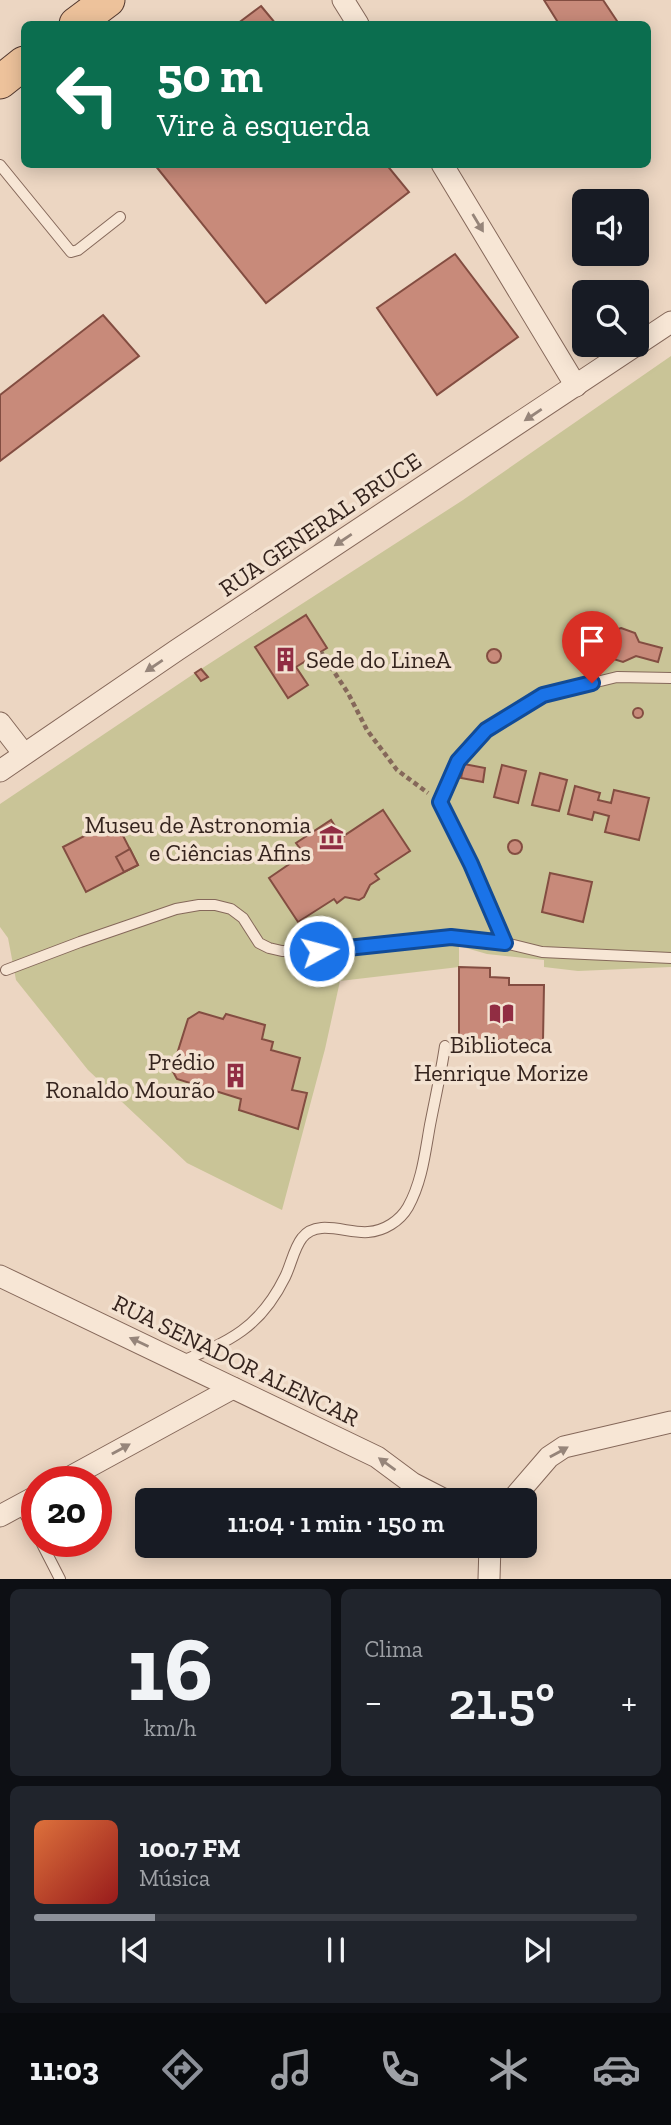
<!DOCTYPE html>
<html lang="pt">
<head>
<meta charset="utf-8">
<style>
  body { margin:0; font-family:"Zilla Slab",serif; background:#20242c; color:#f1f3f6; height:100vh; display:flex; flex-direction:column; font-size:26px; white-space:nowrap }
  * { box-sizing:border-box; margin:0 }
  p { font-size:23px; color:#9ea1a6 }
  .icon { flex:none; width:38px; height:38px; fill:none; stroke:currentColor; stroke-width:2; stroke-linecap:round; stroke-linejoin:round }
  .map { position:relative; height:1579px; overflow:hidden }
  .sheet { display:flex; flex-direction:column; gap:10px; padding:10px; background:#0d0f14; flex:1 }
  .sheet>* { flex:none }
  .guide { position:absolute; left:21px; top:21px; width:630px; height:147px; border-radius:10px; box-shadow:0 4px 18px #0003; background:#0b6e4f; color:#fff; overflow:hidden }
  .controls { position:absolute; left:572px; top:189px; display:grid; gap:14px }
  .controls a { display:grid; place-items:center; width:77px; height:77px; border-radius:10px; background:#171b24; box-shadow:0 4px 18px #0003; font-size:35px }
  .speed { position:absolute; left:21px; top:1466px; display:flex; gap:14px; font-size:35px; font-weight:700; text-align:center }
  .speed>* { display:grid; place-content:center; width:91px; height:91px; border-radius:50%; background:#171b24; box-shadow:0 4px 18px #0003; line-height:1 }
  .speed .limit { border:10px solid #d22; background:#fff; color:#111 }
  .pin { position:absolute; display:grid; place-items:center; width:60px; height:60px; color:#fff; margin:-72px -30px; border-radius:50% 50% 50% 0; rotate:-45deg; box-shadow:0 0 7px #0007 }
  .pin .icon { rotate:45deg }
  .me { position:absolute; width:77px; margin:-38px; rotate:83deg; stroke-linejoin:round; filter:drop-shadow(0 0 5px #0008) }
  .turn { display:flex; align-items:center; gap:24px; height:147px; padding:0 21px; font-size:32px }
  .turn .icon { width:91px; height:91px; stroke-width:2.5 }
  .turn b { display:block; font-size:49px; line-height:60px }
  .big { font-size:52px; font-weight:600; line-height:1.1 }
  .sheet .widget { flex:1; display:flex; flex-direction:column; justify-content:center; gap:10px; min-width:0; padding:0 24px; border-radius:10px; background:#20242c }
  .sheet .dial { align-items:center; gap:0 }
  .dial b { font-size:91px; line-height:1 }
  .song { display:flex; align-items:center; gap:21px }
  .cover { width:84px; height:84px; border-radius:10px; background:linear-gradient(135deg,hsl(20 70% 55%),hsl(0 70% 35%)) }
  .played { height:7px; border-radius:4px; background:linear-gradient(90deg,#8c9099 20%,#363941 20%) }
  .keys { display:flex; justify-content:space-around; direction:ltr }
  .heat { display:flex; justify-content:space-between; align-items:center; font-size:38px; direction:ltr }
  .sheet .tiles { flex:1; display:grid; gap:10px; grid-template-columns:1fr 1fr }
  .widget:last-child { grid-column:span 2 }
  .trip { position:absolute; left:135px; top:1488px; width:402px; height:70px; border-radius:10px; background:#171b24; box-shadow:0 4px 18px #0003; font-weight:600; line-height:70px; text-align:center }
  .menu { display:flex; height:112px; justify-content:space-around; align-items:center; background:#090b0e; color:#9ea1a6 }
  .menu .icon { width:49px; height:49px }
  .menu .active { color:#8c9099 }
  .menu b { font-size:32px; color:#f1f3f6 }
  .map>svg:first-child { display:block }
</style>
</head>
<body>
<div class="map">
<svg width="671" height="1579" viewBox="0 0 671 1579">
  <rect width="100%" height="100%" fill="#ecd6c2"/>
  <path fill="#c9c497" d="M 671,356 L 671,967 L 578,971 L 544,967 L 544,960 L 487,954 L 459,946 L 459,967 L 340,981 L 325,1049 L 282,1210 L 187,1163 L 88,1070 L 16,980 L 8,938 L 0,927 L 0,804 L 201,669 L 463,500 Z"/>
  <g fill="#c88a7a" stroke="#834d41" stroke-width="2">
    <path d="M 544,0 L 603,0 L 619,24 L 559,24 Z"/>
    <path d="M 261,6 L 276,24 L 237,24 Z"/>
    <path d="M 154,164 L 386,164 L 409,192 L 266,303 Z"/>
    <path d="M 455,254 L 518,337 L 437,395 L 377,308 Z"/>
    <path d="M 103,315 L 139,356 L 0,461 L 0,395 Z"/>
    <path d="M 306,615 L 327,648 L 296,667 L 308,685 L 288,698 L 255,647 Z"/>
    <path d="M 621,628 L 635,633 L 639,642 L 662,648 L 658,662 L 636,656 L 623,662 L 610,658 L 605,646 L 606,637 L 612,631 Z"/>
    <circle cx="494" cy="656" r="7"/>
    <path d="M 201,669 L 208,677 L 201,681 L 195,673 Z"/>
    <circle cx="638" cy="713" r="5"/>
    <path d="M 464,764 L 485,768 L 483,782 L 461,778 Z"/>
    <path d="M 502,765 L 526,771 L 518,803 L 494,797 Z"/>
    <path d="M 540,773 L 567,780 L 559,811 L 532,805 Z"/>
    <path d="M 575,786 L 600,793 L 598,800 L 611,803 L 614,790 L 649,798 L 639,840 L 605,832 L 609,816 L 594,812 L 592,820 L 568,814 Z"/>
    <path d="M 383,810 L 410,851 L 375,874 L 379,879 L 370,885 L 364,897 L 359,900 L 345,897 L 337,903 L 334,899 L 298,922 L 269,878 L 304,854 L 296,843 L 331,820 L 342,837 Z"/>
    <path d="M 115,820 L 138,865 L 86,892 L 63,847 Z"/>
    <circle cx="515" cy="847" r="7"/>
    <path d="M 130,849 L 138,865 L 124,872 L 116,857 Z"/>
    <path d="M 550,873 L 592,882 L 583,922 L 542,912 Z"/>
    <path d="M 459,967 L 490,968 L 490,977 L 509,978 L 509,985 L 544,985 L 543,1041 L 459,1040 Z"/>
    <path d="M 199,1012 L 223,1019 L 226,1014 L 265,1025 L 262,1039 L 273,1042 L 271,1050 L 300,1058 L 292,1090 L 307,1093 L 298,1129 L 239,1110 L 241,1099 L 177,1079 L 172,1070 L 188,1019 Z"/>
  </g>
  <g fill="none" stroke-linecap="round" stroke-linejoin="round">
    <defs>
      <g id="lane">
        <path d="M 0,165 L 71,252 L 78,250 L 120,217"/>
        <path d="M 505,943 L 471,864 L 440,802 L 458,761 L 486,731 L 543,695 L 617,677 L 671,678"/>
        <path d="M 6,970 L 80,942 L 176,909 L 199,905 L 215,905 L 231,909 L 243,918 L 259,943 L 269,948 L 282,951 L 319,951 L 451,937 L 505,943 L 542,952 L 671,958"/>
        <path d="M 180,1362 C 230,1341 260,1328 285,1277 C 291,1265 294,1248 302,1238 C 317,1218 348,1234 368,1232 C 384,1231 400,1221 408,1207 C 422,1182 425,1153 430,1125 C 435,1099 441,1073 445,1046"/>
        <path d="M 19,1505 L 37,1533"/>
        <path d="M 41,1542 L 60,1579"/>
      </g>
      <g id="street">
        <path d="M 343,0 L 358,24"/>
        <path d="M 442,164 L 576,386"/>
        <path d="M 0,723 L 24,754"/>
        <path d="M 0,771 L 177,650 L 671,322"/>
        <path d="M 0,1276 L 377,1457 L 412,1483 L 445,1500"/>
        <path d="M 61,1482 L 233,1388"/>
        <path d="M 512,1500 L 549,1457 L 564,1447 L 671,1422"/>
        <path d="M 0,1516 L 37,1496"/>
        <path d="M 489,1579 L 490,1545"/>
      </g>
      <g id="primary">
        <path d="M 76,24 L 108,0"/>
        <path d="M 0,82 L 24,63"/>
      </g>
    </defs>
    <use href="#lane" stroke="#85685a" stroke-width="12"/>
    <use href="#street" stroke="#85685a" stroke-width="23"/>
    <use href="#primary" stroke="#52382e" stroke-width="35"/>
    <path stroke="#85685a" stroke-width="4.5" stroke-dasharray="5 3.5" stroke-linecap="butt" d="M 321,652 L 348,693 L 367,730 L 397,770 L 428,793"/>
    <use href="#lane" stroke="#f7e6d5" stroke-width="10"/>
    <use href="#street" stroke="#f7e6d5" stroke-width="21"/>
    <use href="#primary" stroke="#edc29b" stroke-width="33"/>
  </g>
  <defs><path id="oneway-solid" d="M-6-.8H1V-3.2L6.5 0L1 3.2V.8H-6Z" transform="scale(1.75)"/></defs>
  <g fill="#96857a">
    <use href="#oneway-solid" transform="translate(478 223) rotate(59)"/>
    <use href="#oneway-solid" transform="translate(533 415) rotate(146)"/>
    <use href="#oneway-solid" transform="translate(343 540) rotate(146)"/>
    <use href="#oneway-solid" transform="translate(154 666) rotate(146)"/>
    <use href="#oneway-solid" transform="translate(139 1342) rotate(-155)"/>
    <use href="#oneway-solid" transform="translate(121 1449) rotate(-29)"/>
    <use href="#oneway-solid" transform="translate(559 1452) rotate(-29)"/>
    <use href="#oneway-solid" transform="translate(387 1464) rotate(-144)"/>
  </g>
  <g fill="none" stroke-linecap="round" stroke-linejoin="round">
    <defs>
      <path id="route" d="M 319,951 L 451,937 L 505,943 L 471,864 L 440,802 L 458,761 L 486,730 L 543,695 L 592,683"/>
    </defs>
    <use href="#route" stroke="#114b97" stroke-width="18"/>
    <use href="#route" stroke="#1a73e8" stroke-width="12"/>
  </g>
  <defs>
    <symbol id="building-bare" viewBox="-9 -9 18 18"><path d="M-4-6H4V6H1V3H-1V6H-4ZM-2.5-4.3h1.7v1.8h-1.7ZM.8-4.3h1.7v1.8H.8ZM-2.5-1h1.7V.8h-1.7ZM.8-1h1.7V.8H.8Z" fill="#912d43" stroke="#f3e2d1" stroke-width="2.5" paint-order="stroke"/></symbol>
    <symbol id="museum-bare" viewBox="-9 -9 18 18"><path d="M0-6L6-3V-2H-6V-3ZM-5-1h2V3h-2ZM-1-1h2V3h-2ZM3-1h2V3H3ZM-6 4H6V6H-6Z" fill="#912d43" stroke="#f3e2d1" stroke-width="2.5" paint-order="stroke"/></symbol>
    <symbol id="library-bare" viewBox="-9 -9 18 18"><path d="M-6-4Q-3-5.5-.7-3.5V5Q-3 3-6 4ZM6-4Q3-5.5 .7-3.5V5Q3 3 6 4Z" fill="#912d43" stroke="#f3e2d1" stroke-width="2.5" paint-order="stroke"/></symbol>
  </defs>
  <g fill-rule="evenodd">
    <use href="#building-bare" x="268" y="642" width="35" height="35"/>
    <use href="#museum-bare" x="314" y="820" width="35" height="35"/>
    <use href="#library-bare" x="484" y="996" width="35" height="35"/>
    <use href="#building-bare" x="218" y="1058" width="35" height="35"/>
  </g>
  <g text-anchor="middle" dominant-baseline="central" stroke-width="7" stroke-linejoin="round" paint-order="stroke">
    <g font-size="24" fill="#35241e" stroke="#f3e2d1">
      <text transform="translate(320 524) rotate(-34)">RUA GENERAL BRUCE</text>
      <text transform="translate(236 1360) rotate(26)">RUA SENADOR ALENCAR</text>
    </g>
    <g font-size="24" fill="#35241e" stroke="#f3e2d1" text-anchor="end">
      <text x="306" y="659" text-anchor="start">Sede do LineA</text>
      <text x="311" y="824">Museu de Astronomia<tspan x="311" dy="28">e Ciências Afins</tspan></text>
      <text x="501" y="1044" text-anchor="middle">Biblioteca<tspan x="501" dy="28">Henrique Morize</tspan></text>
      <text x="215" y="1061">Prédio<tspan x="215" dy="28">Ronaldo Mourão</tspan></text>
    </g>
  </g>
</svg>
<div class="controls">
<a><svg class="icon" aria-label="sound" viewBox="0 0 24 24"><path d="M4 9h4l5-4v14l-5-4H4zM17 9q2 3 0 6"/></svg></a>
<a><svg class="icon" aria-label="search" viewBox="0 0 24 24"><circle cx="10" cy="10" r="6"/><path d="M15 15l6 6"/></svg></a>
</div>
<div class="speed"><div class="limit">20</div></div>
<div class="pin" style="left:592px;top:683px;background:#d93025"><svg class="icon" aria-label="arrive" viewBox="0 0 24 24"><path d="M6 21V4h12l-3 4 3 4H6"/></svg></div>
<svg class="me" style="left:319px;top:951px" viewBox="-20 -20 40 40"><circle r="17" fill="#1a73e8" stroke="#fff" stroke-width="3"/><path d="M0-11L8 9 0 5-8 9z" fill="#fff"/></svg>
<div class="trip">11:04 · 1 min · 150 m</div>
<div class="guide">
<div class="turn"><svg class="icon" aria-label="left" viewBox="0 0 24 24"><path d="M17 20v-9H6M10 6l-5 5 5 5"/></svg><div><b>50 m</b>Vire à esquerda</div></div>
</div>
</div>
<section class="sheet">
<div class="tiles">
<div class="widget dial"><b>16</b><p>km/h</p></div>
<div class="widget"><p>Clima</p>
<div class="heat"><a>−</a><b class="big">21.5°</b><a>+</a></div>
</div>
<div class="widget">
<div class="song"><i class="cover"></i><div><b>100.7 FM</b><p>Música</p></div></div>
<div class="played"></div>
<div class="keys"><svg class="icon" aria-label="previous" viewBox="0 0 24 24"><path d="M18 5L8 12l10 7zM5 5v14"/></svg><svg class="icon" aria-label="pause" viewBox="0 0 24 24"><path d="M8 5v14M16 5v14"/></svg><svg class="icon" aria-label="next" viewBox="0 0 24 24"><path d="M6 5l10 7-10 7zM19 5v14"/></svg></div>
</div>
</div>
</section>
<nav class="menu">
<b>11:03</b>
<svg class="icon active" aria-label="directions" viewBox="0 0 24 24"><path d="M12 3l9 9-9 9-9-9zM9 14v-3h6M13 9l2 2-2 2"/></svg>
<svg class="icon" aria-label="music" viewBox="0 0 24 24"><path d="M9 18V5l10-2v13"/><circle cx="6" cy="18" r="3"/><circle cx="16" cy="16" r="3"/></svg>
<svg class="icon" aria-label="phone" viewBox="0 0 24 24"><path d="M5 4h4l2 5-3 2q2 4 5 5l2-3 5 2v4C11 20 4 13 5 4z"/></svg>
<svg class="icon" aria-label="climate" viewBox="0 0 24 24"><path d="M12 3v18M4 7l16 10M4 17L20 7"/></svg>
<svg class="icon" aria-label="car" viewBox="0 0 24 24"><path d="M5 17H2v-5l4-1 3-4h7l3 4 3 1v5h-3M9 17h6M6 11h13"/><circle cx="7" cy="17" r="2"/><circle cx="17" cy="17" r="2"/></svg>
</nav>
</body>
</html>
